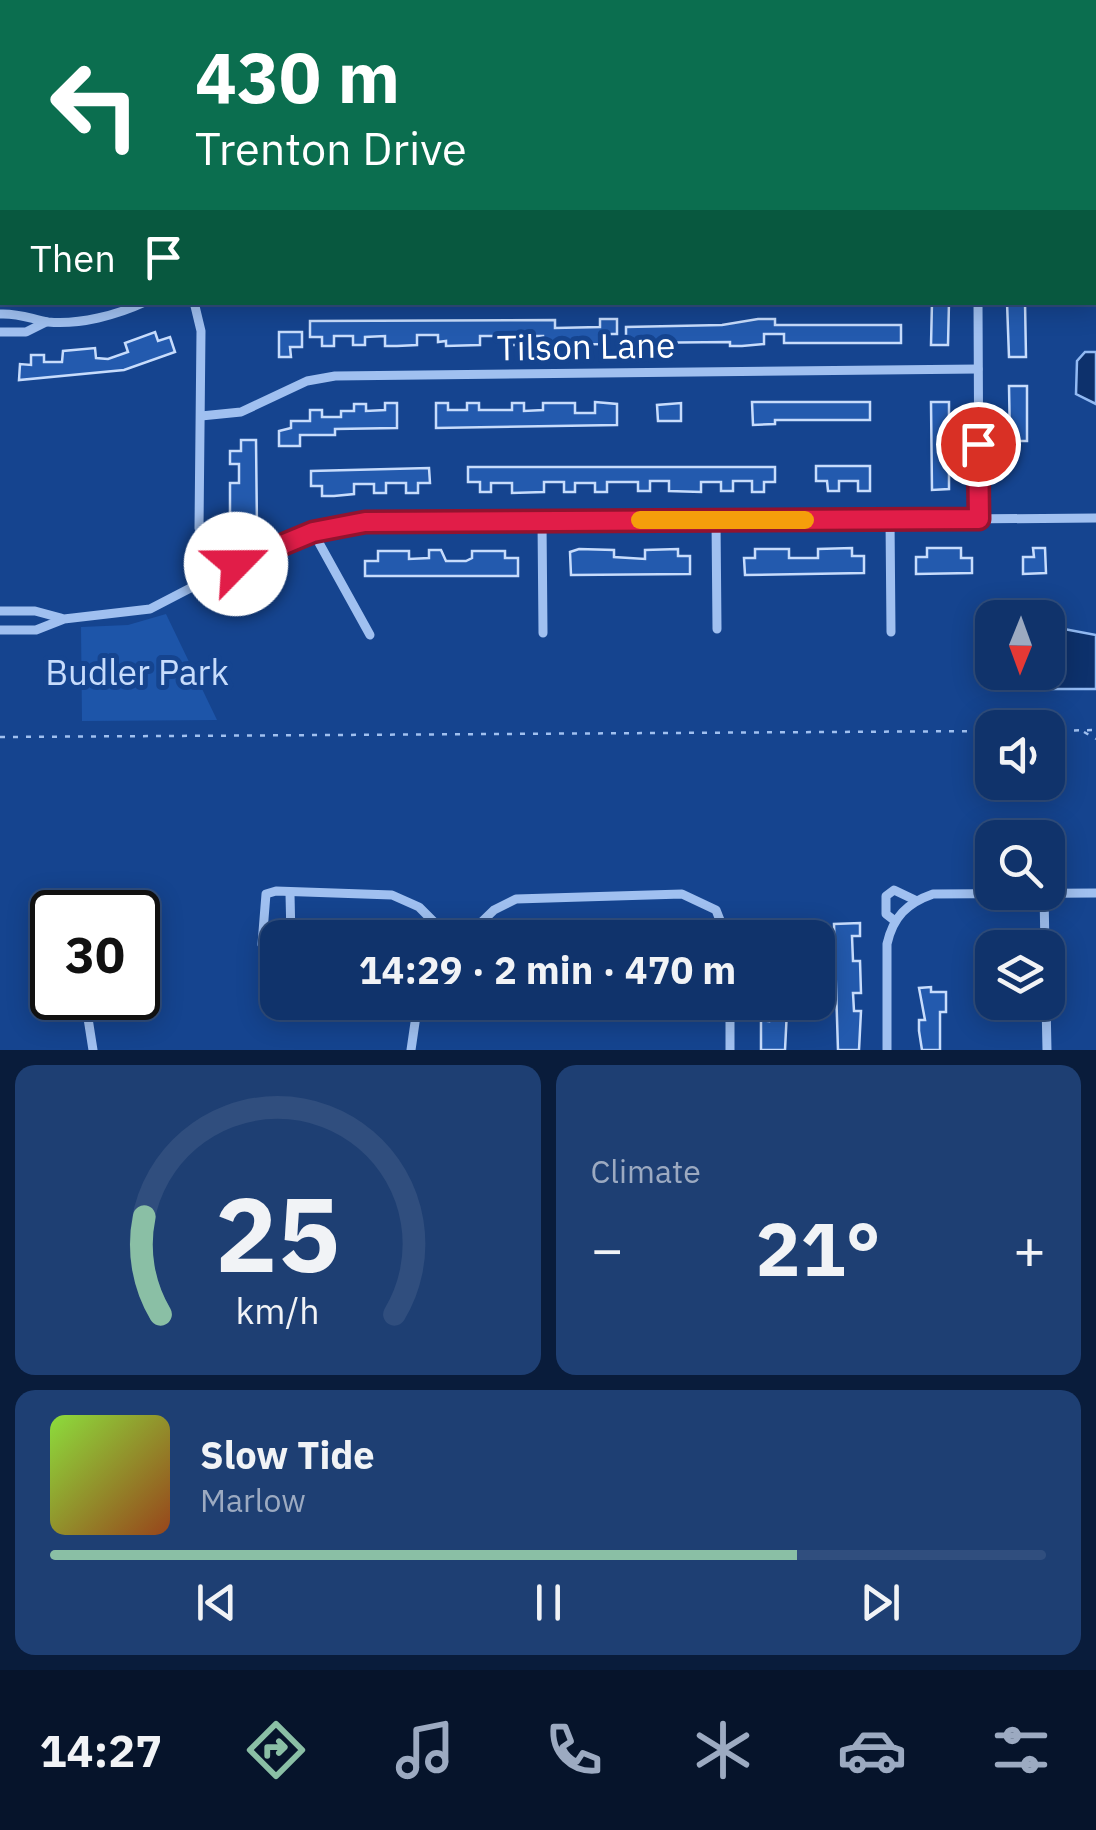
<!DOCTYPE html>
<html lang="en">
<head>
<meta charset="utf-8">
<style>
  body { margin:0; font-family:"IBM Plex Sans",sans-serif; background:#1e3f73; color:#f1f3f6; height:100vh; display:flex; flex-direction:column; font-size:38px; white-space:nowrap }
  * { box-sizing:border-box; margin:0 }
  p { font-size:32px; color:#9caac1 }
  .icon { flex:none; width:55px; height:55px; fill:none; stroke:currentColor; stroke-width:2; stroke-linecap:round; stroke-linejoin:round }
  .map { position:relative; height:1050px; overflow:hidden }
  .drawer { display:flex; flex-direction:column; gap:15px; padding:15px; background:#091c3b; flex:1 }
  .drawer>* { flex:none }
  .top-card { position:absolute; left:0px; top:0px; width:1098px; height:305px; box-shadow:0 5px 25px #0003,0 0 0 2px #304e7e; background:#0b6e4f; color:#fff; overflow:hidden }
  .needle { width:65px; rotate:181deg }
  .buttons { position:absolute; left:975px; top:600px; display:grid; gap:20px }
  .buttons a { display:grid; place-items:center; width:90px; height:90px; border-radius:20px; background:#10336b; box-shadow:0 5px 25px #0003,0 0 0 2px #304e7e; font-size:50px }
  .speed { position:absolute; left:30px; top:890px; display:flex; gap:20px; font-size:50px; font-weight:700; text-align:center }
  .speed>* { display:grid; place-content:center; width:130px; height:130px; border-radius:50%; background:#10336b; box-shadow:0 5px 25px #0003,0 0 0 2px #304e7e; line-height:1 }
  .speed .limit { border:5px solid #111; border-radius:15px; background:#fff; color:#111 }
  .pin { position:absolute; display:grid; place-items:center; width:85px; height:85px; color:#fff; margin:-42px; border:5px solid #fff; border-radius:50%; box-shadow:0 2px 10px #0007 }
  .me { position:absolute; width:110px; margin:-55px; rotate:67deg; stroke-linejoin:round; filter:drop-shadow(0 0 8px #0008) }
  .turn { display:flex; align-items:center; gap:35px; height:210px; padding:0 30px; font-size:45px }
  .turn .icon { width:130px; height:130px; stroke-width:2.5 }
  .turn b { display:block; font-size:70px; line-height:85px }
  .then { display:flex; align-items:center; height:95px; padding:0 30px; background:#0003; gap:20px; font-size:38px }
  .big { font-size:75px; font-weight:700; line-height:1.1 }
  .drawer .card { flex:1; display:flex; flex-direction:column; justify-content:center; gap:15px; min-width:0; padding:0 35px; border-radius:20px; background:#1e3f73 }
  .drawer .dial { align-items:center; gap:0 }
  .dial svg { height:260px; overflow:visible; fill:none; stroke:#304e7e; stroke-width:7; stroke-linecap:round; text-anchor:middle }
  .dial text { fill:#f1f3f6; stroke:none }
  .song { display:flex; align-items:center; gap:30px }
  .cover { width:120px; height:120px; border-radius:15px; background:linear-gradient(135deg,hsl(90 70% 55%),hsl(20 70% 35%)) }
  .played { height:10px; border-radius:5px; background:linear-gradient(90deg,#8abfa5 75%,#304e7e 75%) }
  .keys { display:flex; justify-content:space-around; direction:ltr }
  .heat { display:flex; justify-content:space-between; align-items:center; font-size:55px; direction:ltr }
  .drawer .tiles { flex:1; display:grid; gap:15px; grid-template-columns:1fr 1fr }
  .card:last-child { grid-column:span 2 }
  .trip { position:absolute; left:260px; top:920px; width:575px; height:100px; border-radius:20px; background:#10336b; box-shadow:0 5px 25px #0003,0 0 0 2px #304e7e; font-weight:700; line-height:100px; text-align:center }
  .tab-bar { display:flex; height:160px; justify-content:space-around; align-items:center; background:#06142b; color:#9caac1 }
  .tab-bar .icon { width:70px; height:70px }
  .tab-bar .selected { color:#8abfa5 }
  .tab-bar b { font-size:45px; color:#f1f3f6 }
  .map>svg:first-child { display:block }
</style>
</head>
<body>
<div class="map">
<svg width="1096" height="1050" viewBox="0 0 1096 1050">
  <rect width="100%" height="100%" fill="#15448f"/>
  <path fill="#1d55a9" d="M 166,614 L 217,720 L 82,721 L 81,627 L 128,625 Z"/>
  <g fill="#0d316c" stroke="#92baf3" stroke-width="2.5">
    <path d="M 1085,352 L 1096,352 L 1096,404 L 1076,394 L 1077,361 Z"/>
    <path d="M 1048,626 L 1096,635 L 1096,689 L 1016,689 L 1010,684 L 1009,673 L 1048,672 Z"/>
  </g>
  <g fill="#235aae" stroke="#c7dcfc" stroke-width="2.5">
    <path d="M 932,302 L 949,302 L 948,345 L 931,345 Z"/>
    <path d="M 1007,302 L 1025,302 L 1026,357 L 1009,357 Z"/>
    <path d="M 600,319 L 617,319 L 617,334 L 606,334 L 606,344 L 543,345 L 543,336 L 521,336 L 521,345 L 509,345 L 501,336 L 480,336 L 480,345 L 446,346 L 446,341 L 438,342 L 438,335 L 417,335 L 417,345 L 397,346 L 385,346 L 385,336 L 365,337 L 365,345 L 353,345 L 353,336 L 334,336 L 334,346 L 322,346 L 322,337 L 310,337 L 310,321 L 555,320 L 555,328 L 600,327 Z"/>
    <path d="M 758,319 L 775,319 L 775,325 L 901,325 L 901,343 L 784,343 L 784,334 L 764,334 L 764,344 L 742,346 L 730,346 L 730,342 L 626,343 L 626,327 L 722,325 Z"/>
    <path d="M 155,332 L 158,341 L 170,337 L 175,352 L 124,370 L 19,380 L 20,364 L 31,365 L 31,355 L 44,355 L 44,362 L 62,362 L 63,351 L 95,348 L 96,358 L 108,359 L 128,352 L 125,343 Z"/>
    <path d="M 279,332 L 302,332 L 302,347 L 290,347 L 291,357 L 279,357 Z"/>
    <path d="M 1009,386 L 1027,386 L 1027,441 L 1010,441 Z"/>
    <path d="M 595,402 L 617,404 L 617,425 L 436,428 L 436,403 L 448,403 L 448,410 L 467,410 L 467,403 L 479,403 L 479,410 L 512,410 L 512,403 L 524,403 L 524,411 L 543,410 L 543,403 L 575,403 L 575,413 L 595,413 Z"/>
    <path d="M 752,402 L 870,402 L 870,420 L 775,420 L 775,424 L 753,425 Z"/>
    <path d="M 931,402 L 949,402 L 949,489 L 932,490 Z"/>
    <path d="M 385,403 L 397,403 L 397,428 L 335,429 L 335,435 L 300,435 L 300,446 L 279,446 L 279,431 L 291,428 L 291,421 L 310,421 L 310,410 L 322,410 L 322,417 L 341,417 L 341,411 L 354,411 L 354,404 L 366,404 L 366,411 L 385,410 Z"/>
    <path d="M 681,403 L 681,421 L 658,421 L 657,405 Z"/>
    <path d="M 241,440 L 256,440 L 257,529 L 242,529 L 239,519 L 230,519 L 230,483 L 239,483 L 239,464 L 230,464 L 230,451 L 241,451 Z"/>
    <path d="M 816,466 L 870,466 L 870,491 L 858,491 L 858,481 L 839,481 L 839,491 L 828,491 L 827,481 L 816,481 Z"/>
    <path d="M 468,467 L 775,467 L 775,482 L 764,482 L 764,492 L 752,492 L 752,481 L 733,481 L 733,491 L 721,491 L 721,482 L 701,482 L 701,492 L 669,491 L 669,481 L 650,481 L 650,491 L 638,491 L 638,482 L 607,482 L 607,492 L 595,492 L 595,483 L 575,483 L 575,492 L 564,492 L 564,482 L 544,482 L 544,492 L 512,493 L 512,483 L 491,483 L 491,492 L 480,492 L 480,482 L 468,482 Z"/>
    <path d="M 429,468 L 430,483 L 418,483 L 418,493 L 406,493 L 406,483 L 386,483 L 386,493 L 374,493 L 374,484 L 354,484 L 354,494 L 334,496 L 322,496 L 322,486 L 311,486 L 311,471 Z"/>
    <path d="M 852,548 L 852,556 L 864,556 L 864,573 L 745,575 L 744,558 L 755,558 L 755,549 L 789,549 L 789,558 L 818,558 L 818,549 Z"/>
    <path d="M 927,548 L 961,548 L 961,558 L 972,558 L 972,573 L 916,574 L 916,557 L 927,557 Z"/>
    <path d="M 1033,548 L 1045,548 L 1046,573 L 1023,574 L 1023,557 L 1034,557 Z"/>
    <path d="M 579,549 L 614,550 L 614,557 L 645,559 L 645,550 L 678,549 L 678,556 L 690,556 L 690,574 L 571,575 L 570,552 Z"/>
    <path d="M 429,550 L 441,550 L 446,561 L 466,561 L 472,558 L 472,551 L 505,551 L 505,558 L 518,558 L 518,576 L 365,576 L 365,561 L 378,561 L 378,551 L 409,551 L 409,559 L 429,558 Z"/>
    <path d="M 763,923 L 784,923 L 784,938 L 764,938 Z"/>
    <path d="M 860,923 L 860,936 L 852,936 L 853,961 L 860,961 L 861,993 L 853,993 L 854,1011 L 861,1011 L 859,1050 L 838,1050 L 834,924 Z"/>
    <path d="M 931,987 L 931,992 L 946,992 L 946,1012 L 940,1012 L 940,1050 L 922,1050 L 919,1031 L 919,1020 L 925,1020 L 919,988 Z"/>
    <path d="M 769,1010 L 787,1010 L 785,1050 L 761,1050 L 761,1020 L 769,1021 Z"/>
  </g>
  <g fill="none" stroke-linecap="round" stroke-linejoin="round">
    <g stroke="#a0c0f0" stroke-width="2.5" stroke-dasharray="5 8" stroke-linecap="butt">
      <path d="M 1048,731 L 1096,730"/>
      <path d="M 1084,732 L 1096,739"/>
      <path d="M 0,737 L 992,731"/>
    </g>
    <g stroke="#a0c0f0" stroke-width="5">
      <path d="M 77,0 L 77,2"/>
      <path d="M 196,0 L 196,2"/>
    </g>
    <g stroke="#a0c0f0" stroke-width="9">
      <path d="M 294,0 L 294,2"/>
      <path d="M 1095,78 L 1096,78"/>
      <path d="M 0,82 L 2,82"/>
      <path d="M 1095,229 L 1096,230"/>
      <path d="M 194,302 L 201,331 L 199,528 L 215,575"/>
      <path d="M 978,302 L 979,519"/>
      <path d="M 0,314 C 19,313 31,319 48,322 C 80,325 117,315 145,302"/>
      <path d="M 0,332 L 26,332 L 46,322"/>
      <path d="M 201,416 L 241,412 L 307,381 L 335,376 L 978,369"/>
      <path d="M 890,519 L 891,632"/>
      <path d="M 716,520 L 717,629"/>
      <path d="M 542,521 L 543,633"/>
      <path d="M 313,532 L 370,635"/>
      <path d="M 0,611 L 35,611 L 61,618"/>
      <path d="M 0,630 L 36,630 L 64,619 L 150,609 L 258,553 L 344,524 L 1096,518"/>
      <path d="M 290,894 L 291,938"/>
      <path d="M 1044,894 L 1045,948"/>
      <path d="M 895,921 L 886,914 L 886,896 L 894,890 L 915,900"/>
      <path d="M 465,938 L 494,910 L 516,899 L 682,894 L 716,910 L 727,938"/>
      <path d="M 278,949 L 262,944 L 266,894 L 276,891 L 392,895 L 419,907 L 450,938"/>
      <path d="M 91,998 L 87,1012 L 93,1050"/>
      <path d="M 730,1002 L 730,1050"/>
      <path d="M 1046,1002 L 1047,1050"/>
      <path d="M 411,1050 L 418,1002"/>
      <path d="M 887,1050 L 887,944 C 893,917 907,903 933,894 L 1096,893"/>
    </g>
  </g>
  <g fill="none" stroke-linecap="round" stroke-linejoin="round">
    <defs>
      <path id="route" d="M 236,564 L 313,532 L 365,522 L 979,519 L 978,444"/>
    </defs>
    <use href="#route" stroke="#92132f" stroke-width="25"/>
    <use href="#route" stroke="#e11d48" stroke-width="18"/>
    <path stroke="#f59e0b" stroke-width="18" d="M 640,520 L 805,520"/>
  </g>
  <g text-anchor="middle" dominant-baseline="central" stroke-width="10" stroke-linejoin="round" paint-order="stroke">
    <g font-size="35" fill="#fff" stroke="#15448f">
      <text transform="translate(586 346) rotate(-1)">Tilson Lane</text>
    </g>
    <g font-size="35" fill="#c7dcfc" stroke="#15448f">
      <text x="137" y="672">Budler Park</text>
    </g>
  </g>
</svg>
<div class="buttons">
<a><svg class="needle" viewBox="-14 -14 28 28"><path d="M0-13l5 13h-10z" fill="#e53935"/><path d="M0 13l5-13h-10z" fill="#9caac1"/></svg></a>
<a><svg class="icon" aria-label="sound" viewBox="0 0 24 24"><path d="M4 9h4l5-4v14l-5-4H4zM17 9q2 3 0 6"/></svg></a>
<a><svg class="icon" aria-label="search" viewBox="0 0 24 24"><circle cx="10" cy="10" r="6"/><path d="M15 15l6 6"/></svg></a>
<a><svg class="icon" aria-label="layers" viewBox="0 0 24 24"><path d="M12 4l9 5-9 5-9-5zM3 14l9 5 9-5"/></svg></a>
</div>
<div class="speed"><div class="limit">30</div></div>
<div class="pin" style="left:978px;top:444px;background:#d93025"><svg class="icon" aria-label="arrive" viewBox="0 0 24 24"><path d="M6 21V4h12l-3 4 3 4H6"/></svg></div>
<svg class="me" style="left:236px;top:564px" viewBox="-20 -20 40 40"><circle r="19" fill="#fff"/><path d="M0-13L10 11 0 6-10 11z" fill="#e11d48"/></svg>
<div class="trip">14:29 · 2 min · 470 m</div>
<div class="top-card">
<div class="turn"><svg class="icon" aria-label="left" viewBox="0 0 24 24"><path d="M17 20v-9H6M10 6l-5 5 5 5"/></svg><div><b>430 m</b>Trenton Drive</div></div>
<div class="then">Then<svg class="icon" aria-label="arrive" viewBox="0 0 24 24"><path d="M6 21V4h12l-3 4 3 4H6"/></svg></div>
</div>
</div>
<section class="drawer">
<div class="tiles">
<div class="card dial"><svg viewBox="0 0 100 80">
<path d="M14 69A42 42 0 1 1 86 69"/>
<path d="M14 69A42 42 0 0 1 9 39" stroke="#8abfa5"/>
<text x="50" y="56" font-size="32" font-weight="700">25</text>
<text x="50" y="72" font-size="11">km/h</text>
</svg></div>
<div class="card"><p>Climate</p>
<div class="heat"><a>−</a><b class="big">21°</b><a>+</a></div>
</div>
<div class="card">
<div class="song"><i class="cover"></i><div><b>Slow Tide</b><p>Marlow</p></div></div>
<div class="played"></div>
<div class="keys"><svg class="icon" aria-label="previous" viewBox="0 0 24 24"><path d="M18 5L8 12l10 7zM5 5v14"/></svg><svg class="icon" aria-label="pause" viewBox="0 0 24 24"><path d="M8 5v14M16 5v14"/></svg><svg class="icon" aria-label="next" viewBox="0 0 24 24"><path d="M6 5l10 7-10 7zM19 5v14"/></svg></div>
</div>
</div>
</section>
<nav class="tab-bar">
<b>14:27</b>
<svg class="icon selected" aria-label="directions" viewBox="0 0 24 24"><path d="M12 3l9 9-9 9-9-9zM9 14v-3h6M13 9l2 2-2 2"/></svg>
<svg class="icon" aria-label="music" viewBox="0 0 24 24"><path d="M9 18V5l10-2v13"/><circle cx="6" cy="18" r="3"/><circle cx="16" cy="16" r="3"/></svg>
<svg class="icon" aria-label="phone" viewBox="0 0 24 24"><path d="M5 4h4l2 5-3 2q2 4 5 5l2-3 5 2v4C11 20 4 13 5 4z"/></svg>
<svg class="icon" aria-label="climate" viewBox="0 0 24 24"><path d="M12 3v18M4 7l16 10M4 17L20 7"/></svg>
<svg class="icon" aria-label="car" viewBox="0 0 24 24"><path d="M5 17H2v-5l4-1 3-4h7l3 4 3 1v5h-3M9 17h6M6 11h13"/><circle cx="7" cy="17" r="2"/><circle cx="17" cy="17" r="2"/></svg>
<svg class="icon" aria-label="filters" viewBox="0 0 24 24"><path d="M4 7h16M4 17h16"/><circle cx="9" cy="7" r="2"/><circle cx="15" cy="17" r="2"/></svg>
</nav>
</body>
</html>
